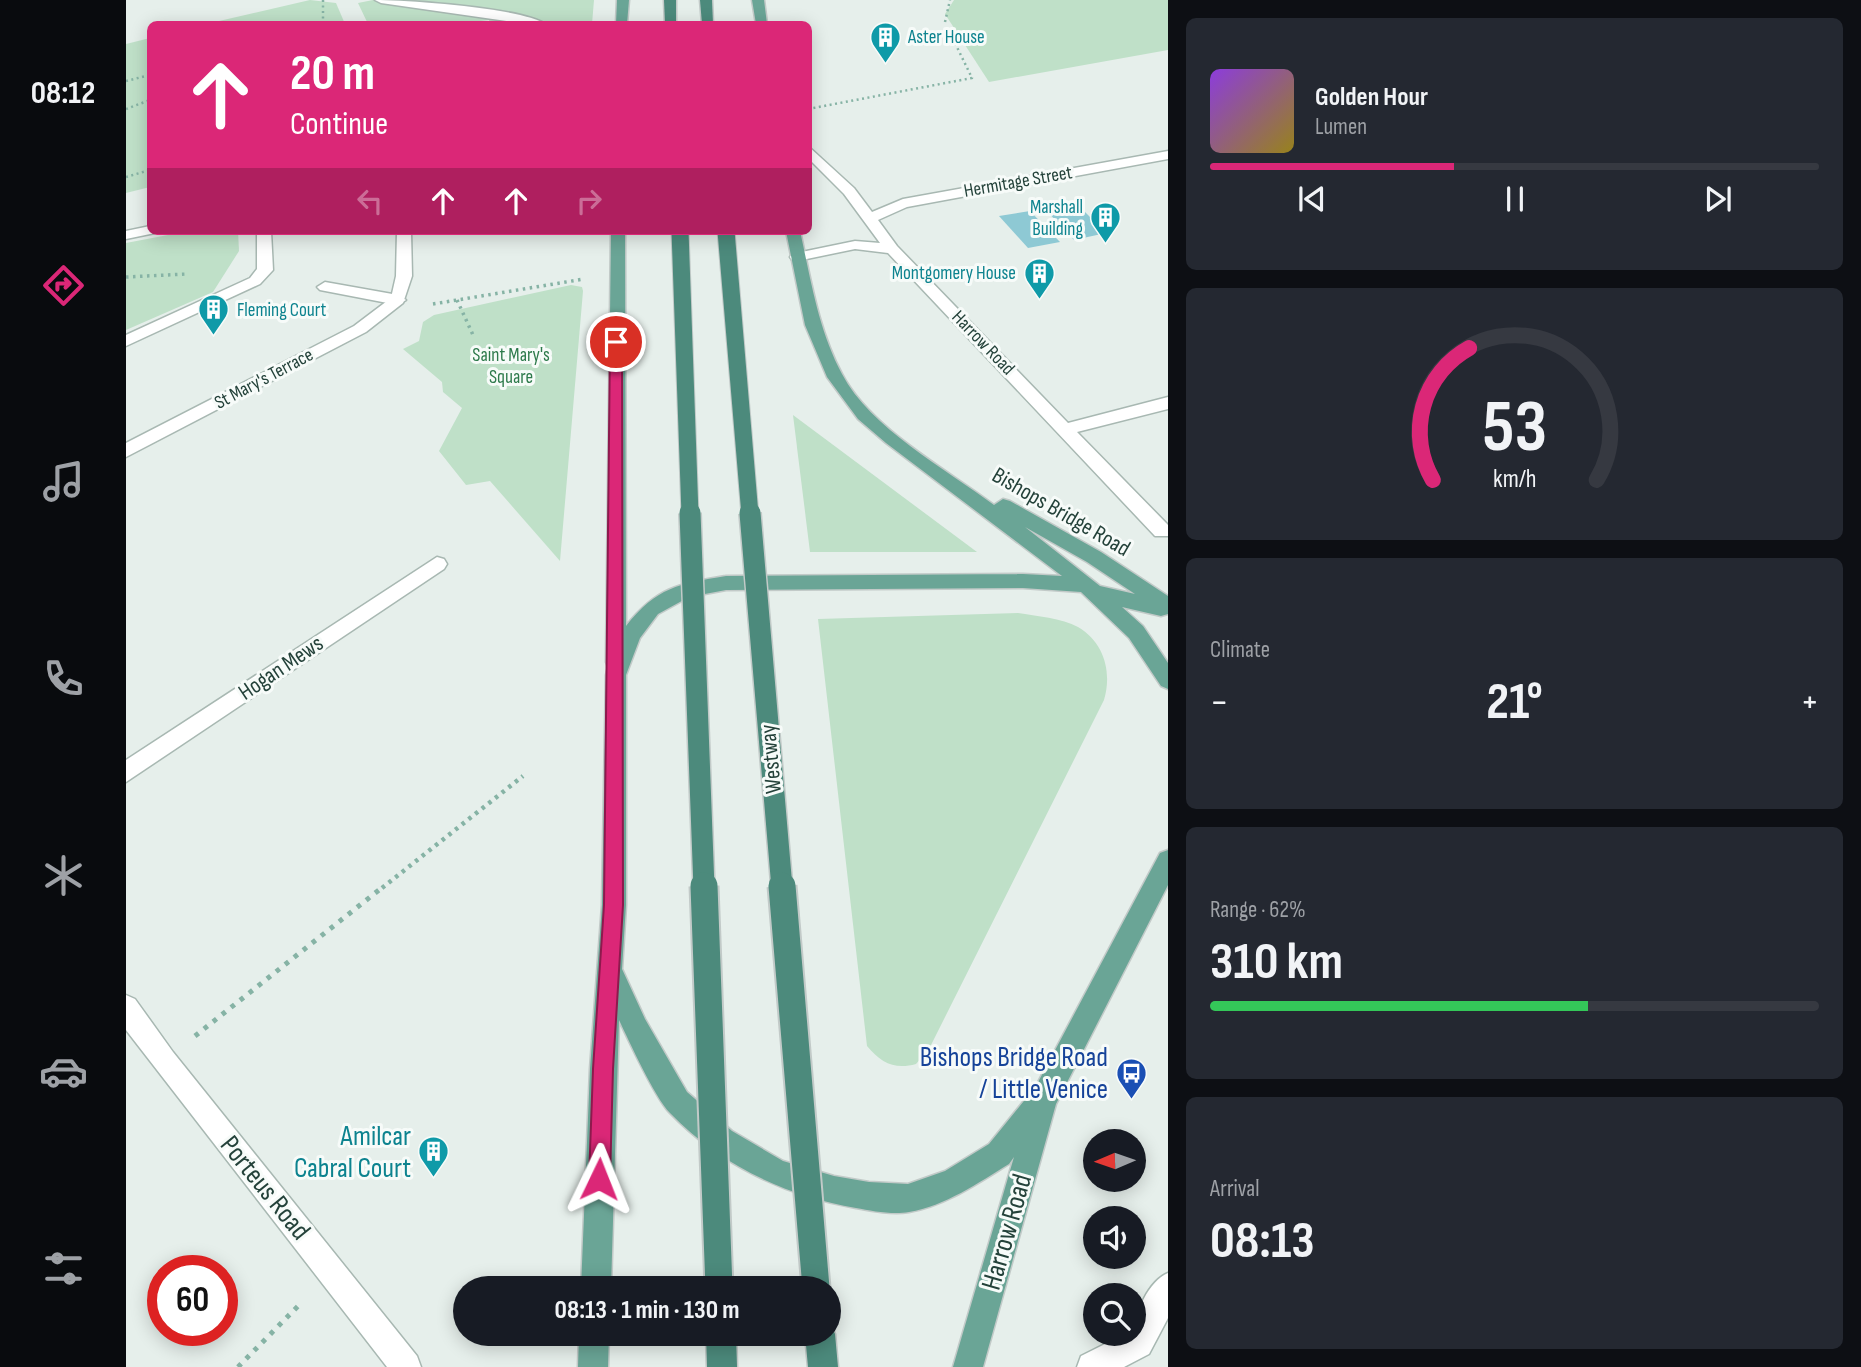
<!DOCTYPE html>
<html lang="en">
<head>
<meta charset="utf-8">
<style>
  body { margin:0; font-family:"Sofia Sans Condensed",sans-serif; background:#242831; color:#f1f3f6; height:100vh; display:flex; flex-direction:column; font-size:26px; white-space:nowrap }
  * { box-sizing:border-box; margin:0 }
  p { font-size:23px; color:#9ea1a6 }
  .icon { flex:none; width:38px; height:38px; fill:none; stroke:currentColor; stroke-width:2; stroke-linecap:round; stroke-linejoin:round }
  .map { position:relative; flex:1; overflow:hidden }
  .details { display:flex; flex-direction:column; gap:18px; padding:18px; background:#0d0f14; width:693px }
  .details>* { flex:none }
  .banner { position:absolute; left:21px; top:21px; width:665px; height:214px; border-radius:10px; box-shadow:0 4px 18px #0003; background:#db2777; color:#fff; overflow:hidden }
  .needle { width:46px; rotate:268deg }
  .tools { position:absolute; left:957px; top:1129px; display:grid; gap:14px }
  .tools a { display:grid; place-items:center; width:63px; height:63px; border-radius:50%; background:#171b24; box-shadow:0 4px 18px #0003; font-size:35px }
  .speed { position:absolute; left:21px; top:1255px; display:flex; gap:14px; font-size:35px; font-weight:700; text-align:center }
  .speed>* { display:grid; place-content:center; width:91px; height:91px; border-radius:50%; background:#171b24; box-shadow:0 4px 18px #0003; line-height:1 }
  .speed .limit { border:10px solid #d22; background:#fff; color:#111 }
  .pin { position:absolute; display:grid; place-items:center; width:60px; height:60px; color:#fff; margin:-30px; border:4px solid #fff; border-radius:50%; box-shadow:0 2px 7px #0007 }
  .me { position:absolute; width:77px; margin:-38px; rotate:2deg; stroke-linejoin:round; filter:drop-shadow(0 0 5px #0008) }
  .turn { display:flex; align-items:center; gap:24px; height:147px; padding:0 28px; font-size:32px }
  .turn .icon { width:91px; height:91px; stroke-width:2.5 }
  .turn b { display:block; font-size:49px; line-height:60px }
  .lanes { display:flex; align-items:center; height:66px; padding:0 28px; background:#0003; justify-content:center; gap:35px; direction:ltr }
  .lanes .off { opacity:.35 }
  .big { font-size:52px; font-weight:700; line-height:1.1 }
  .details .tile { flex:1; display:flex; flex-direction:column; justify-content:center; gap:10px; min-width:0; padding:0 24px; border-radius:10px; background:#242831 }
  .details .dial { align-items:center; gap:0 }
  .dial svg { height:182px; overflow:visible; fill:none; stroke:#363941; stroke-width:7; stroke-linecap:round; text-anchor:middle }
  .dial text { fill:#f1f3f6; stroke:none }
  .song { display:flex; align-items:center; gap:21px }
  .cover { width:84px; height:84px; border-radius:10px; background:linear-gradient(135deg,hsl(270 70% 55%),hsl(50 70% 35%)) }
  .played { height:7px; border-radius:4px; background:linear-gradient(90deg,#db2777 40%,#363941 40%) }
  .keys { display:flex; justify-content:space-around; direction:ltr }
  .heat { display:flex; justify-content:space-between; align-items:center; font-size:38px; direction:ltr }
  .charge { height:10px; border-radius:5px; background:linear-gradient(90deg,#34c759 62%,#363941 0) }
  .trip { position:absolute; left:327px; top:1276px; width:388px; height:70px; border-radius:35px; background:#171b24; box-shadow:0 4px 18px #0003; font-weight:700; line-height:70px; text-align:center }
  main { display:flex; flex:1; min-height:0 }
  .tab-bar { display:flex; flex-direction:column; width:126px; justify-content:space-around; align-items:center; background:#090b0e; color:#9ea1a6 }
  .tab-bar .icon { width:49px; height:49px }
  .tab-bar .on { color:#db2777 }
  .tab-bar b { font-size:32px; color:#f1f3f6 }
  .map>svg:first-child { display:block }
</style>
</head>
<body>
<main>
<nav class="tab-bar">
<b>08:12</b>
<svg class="icon on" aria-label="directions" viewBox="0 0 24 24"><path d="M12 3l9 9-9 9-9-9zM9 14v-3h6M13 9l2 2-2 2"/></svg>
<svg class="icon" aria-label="music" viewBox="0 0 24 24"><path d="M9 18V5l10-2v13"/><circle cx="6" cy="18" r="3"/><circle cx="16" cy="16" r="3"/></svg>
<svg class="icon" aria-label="phone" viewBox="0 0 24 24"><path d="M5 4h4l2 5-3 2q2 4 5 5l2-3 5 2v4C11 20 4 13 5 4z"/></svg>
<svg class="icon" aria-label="climate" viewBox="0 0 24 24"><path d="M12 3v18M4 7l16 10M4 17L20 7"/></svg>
<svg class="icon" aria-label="car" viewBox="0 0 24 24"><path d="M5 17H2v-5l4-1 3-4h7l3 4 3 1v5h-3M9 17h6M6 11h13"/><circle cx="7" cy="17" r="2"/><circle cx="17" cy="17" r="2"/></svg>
<svg class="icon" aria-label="filters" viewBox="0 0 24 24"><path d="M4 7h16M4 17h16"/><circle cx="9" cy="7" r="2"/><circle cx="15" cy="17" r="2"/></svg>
</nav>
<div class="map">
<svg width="1042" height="1367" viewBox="0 0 1042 1367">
  <rect width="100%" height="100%" fill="#e6efeb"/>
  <g fill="#bfe0c8">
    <path d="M 184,0 L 210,3 L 219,24 L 80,24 Z"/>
    <path d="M 247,0 L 468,0 L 466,24 L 364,24 L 363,20 L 330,24 L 242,24 L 232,3 Z"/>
    <path d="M 828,0 L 1042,0 L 1042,50 L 863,82 L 819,14 Z"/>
    <path d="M 24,38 L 24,187 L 0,193 L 0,44 Z"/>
    <path d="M 63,231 L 112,231 L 113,251 L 87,292 L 0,330 L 0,243 Z"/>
    <path d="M 445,285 L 456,287 L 457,291 L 434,561 L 364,481 L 340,485 L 313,451 L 336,408 L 317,392 L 316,382 L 277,349 L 293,341 L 297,322 L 308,315 Z"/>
    <path d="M 667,415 L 851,552 L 684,552 Z"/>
    <path d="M 892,613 C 910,616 936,618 952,627 C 979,643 986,673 978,700 L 803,1049 L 790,1064 C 769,1070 755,1063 741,1046 L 692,619 Z"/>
  </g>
  <g fill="#8ec9d4">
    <path d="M 950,203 L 980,233 L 948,240 L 919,209 Z"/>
    <path d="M 904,211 L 934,242 L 902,248 L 873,216 Z"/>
  </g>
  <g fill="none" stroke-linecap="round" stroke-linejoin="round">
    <defs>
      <g id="service">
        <path d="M 249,0 C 281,0 397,8 419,24 L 402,24 L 255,3 Z"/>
        <path d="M 24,226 L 24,231 L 31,231 L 29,233 L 0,239 L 0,231 Z"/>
        <path d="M 131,231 L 145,231 L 147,270 L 134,284 L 0,346 L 0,335 L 124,278 L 131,269 Z"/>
        <path d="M 199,282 L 272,295 L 280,300 L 272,305 L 194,290 L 191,287 Z"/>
        <path d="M 1042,1273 L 1042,1318 L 1023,1354 L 998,1367 L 951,1367 L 955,1356 L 999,1334 L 1008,1334 C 1008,1313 1023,1281 1042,1273 Z"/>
      </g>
      <g id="minor">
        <path d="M 682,146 L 728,188 L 746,212 L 777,199 L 1042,151 L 1042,159 L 781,207 L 752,220 L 771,246 L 942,423 L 1042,397 L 1042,409 L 951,432 L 1042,525 L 1042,536 L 1029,536 L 762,253 L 729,249 L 671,261 L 666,260 L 664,257 L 666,254 L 729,241 L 754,243 L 718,194 L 682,158 Z"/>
        <path d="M 271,231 L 285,231 L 286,276 L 277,303 L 240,332 L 0,457 L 0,443 L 228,326 L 265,298 L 270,276 Z"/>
        <path d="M 311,557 L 318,559 L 321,564 L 318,569 L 0,782 L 0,760 Z"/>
        <path d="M 0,995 L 9,999 L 47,1052 L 291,1356 L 295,1367 L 261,1367 L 0,1030 Z"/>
      </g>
      <g id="primary">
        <path d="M 491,0 L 503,0 L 501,24 L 490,24 Z"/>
        <path d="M 626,0 L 638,0 L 641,24 L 630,24 Z"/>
        <path d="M 485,231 L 499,231 L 500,626 C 531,587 552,584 600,576 L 897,574 L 936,576 L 760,443 L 732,419 L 701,377 L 679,325 L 660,231 L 674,231 C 685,280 692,329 716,374 C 744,428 820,469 868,505 L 877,499 L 884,501 L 975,552 L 1042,596 L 1042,614 L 1035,616 L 996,607 L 1017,626 L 1042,663 L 1042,689 L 1035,686 L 1003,638 L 955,592 L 897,588 L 600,590 L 563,597 L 532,614 L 514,638 L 500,675 L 500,905 L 496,969 L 519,1019 L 561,1092 L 606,1131 L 657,1161 L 708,1176 L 743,1182 L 782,1184 L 819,1171 L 863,1144 L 910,1086 L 1034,853 L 1042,850 L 1042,885 L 930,1104 L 857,1367 L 827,1367 L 888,1157 L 883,1164 C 852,1183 819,1206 783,1212 C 767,1215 746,1211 730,1208 C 660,1196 594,1165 544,1113 C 529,1098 503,1041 493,1020 L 485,1288 L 455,1288 L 464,1069 L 476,905 L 480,675 L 482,667 L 480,662 ZM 899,527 L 961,562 L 1009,594 L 974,586 Z"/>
        <path d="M 453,1334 L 483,1334 L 482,1367 L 452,1367 Z"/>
      </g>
      <g id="trunk">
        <path d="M 538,0 L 550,0 L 550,24 L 539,24 Z"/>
        <path d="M 574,0 L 586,0 L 587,24 L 576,24 Z"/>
        <path d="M 704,1323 L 709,1334 L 712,1367 L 682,1367 L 679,1334 L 704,1334 Z"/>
        <path d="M 580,1334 L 610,1334 L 611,1367 L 581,1367 Z"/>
      </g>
    </defs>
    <use href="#service" stroke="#a8b8b2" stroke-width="3"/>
    <use href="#minor" stroke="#a8b8b2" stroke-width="3"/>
    <use href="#primary" stroke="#c2cac8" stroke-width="3"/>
    <use href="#trunk" stroke="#c2cac8" stroke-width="3"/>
    <g stroke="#86b3a5" stroke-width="2.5" stroke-dasharray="2 3.5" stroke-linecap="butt">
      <path d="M 197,0 L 197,24"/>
      <path d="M 819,22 L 824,0"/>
      <path d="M 0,81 L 24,75"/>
      <path d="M 0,109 L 24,100"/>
      <path d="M 682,109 L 846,78 L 828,41"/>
      <path d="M 0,177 L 24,170"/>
    </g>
    <g stroke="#86b3a5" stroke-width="3.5" stroke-dasharray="2.5 4.5" stroke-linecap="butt">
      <path d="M 0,277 L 61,274"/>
      <path d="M 331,300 L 347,335"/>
      <path d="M 307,304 L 458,279"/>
    </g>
    <path stroke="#86b3a5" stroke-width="4.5" stroke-dasharray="3.5 5" stroke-linecap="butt" d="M 256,888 L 397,776"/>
    <g stroke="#86b3a5" stroke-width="5" stroke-dasharray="4.5 7" stroke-linecap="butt">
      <path d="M 69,1036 L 258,886"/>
      <path d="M 112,1367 L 176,1302"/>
    </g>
    <use href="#service" fill="#fff" fill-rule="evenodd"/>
    <use href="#minor" fill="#fff" fill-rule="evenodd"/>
    <use href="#primary" fill="#6aa596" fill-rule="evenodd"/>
    <use href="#trunk" fill="#4c8a7c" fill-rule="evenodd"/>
    <defs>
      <g id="trunk-bridge-far2">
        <path d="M 554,231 L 564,515"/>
        <path d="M 600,231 L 624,515"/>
      </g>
      <g id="trunk-bridge-far1">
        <path d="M 564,513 L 578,888"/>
        <path d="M 624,513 L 656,888"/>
      </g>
      <g id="trunk-bridge">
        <path d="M 578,886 L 593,1288"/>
        <path d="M 656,886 L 690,1288"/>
      </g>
    </defs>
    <use href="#trunk-bridge-far2" stroke="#c2cac8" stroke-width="19" stroke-linecap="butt"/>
    <use href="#trunk-bridge-far1" stroke="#c2cac8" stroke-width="24" stroke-linecap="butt"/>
    <use href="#trunk-bridge" stroke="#c2cac8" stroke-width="31" stroke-linecap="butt"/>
    <use href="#trunk-bridge-far2" stroke="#4c8a7c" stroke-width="17"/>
    <use href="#trunk-bridge-far1" stroke="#4c8a7c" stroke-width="21"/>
    <use href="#trunk-bridge" stroke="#4c8a7c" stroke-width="27"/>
  </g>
  <path fill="#db2777" stroke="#8e194d" stroke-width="2" d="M 490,338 L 496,342 L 497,905 L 487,1069 L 484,1179 L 481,1186 L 473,1189 L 466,1186 L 463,1179 L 467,1069 L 478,905 L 484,342 Z"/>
  <defs>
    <symbol id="building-pin" viewBox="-11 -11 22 30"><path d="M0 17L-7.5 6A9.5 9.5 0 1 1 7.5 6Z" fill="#0f9aa8" stroke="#f7fbf9"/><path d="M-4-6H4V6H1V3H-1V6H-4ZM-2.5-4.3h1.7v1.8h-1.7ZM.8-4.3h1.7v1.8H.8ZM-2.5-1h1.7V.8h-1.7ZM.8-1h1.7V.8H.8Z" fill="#fff"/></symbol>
    <symbol id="bus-pin" viewBox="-11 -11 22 30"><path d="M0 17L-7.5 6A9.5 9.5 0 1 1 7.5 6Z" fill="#1a4fb4" stroke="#f7fbf9"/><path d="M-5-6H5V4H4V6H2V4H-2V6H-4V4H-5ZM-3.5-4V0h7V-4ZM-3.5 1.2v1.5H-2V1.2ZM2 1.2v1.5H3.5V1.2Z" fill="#fff"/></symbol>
  </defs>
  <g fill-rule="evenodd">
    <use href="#building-pin" x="742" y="20" width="35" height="47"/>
    <use href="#building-pin" x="962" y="200" width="35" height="47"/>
    <use href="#building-pin" x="896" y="256" width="35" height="47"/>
    <use href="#building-pin" x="70" y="292" width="35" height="47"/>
    <use href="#bus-pin" x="988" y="1056" width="35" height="47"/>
    <use href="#building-pin" x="290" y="1134" width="35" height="47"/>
  </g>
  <g text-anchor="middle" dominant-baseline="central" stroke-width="6" stroke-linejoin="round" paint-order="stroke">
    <g font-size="19" fill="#0d838f" stroke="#f7fbf9" text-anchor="start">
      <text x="782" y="37">Aster House</text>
      <text x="957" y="207" text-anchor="end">Marshall<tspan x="957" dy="22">Building</tspan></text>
      <text x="890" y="273" text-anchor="end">Montgomery House</text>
      <text x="111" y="310">Fleming Court</text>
    </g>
    <g font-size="19" fill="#24423a" stroke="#f7fbf9">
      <text transform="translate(892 182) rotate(-10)">Hermitage Street</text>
      <text transform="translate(857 343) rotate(46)">Harrow Road</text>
      <text transform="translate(138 379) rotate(-28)">St Mary's Terrace</text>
    </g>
    <g font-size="19" fill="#2d7a4b" stroke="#f7fbf9">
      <text x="385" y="355">Saint Mary's<tspan x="385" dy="22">Square</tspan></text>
    </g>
    <g font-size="23" fill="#24423a" stroke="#f7fbf9">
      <text transform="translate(935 512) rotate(30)">Bishops Bridge Road</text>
      <text transform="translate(155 668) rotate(-34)">Hogan Mews</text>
      <text transform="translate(645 759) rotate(-95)">Westway</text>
    </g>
    <g font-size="28" fill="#164399" stroke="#f7fbf9" text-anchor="end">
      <text x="982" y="1057">Bishops Bridge Road<tspan x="982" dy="32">/ Little Venice</tspan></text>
    </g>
    <g font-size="28" fill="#0d838f" stroke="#f7fbf9" text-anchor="end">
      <text x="285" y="1136">Amilcar<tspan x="285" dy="32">Cabral Court</tspan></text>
    </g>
    <g font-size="28" fill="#24423a" stroke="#f7fbf9">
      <text transform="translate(139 1188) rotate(51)">Porteus Road</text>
      <text transform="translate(881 1232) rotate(-74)">Harrow Road</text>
    </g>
  </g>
</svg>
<div class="tools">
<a><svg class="needle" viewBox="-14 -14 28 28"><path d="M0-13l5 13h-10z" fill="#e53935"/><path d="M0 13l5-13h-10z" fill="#9ea1a6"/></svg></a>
<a><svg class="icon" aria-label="sound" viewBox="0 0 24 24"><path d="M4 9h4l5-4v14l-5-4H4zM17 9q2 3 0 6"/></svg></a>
<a><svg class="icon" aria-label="search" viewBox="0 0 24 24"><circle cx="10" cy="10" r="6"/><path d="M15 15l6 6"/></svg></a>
</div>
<div class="speed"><div class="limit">60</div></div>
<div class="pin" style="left:490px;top:342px;background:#d93025"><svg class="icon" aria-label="arrive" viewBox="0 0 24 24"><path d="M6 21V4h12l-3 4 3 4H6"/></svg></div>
<svg class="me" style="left:473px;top:1179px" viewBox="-20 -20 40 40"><path d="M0-17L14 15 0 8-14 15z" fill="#db2777" stroke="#fff" stroke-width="4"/></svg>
<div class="trip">08:13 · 1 min · 130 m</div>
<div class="banner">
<div class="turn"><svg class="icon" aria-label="ahead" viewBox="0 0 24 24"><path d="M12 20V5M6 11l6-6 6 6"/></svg><div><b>20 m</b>Continue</div></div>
<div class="lanes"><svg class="icon off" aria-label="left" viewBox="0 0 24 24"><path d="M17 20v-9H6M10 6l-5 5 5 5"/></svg><svg class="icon" aria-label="ahead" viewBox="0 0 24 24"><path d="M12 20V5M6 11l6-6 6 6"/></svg><svg class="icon" aria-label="ahead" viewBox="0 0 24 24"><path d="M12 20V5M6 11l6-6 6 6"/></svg><svg class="icon off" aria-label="right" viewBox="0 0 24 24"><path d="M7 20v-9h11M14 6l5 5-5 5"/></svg></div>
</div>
</div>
<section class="details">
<div class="tile">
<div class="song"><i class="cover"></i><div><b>Golden Hour</b><p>Lumen</p></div></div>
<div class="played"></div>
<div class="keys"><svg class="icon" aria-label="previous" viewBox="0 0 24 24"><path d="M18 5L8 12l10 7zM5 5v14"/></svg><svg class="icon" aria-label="pause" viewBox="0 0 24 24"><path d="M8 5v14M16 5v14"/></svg><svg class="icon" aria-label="next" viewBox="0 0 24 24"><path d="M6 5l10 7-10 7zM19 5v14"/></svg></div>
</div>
<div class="tile dial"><svg viewBox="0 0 100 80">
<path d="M14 69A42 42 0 1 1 86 69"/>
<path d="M14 69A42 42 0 0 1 30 11" stroke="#db2777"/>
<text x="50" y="56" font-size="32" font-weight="700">53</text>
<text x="50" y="72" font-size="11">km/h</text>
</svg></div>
<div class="tile"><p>Climate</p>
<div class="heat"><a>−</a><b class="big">21°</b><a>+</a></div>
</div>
<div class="tile"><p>Range · 62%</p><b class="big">310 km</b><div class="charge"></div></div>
<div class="tile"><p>Arrival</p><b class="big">08:13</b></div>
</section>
</main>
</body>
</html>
